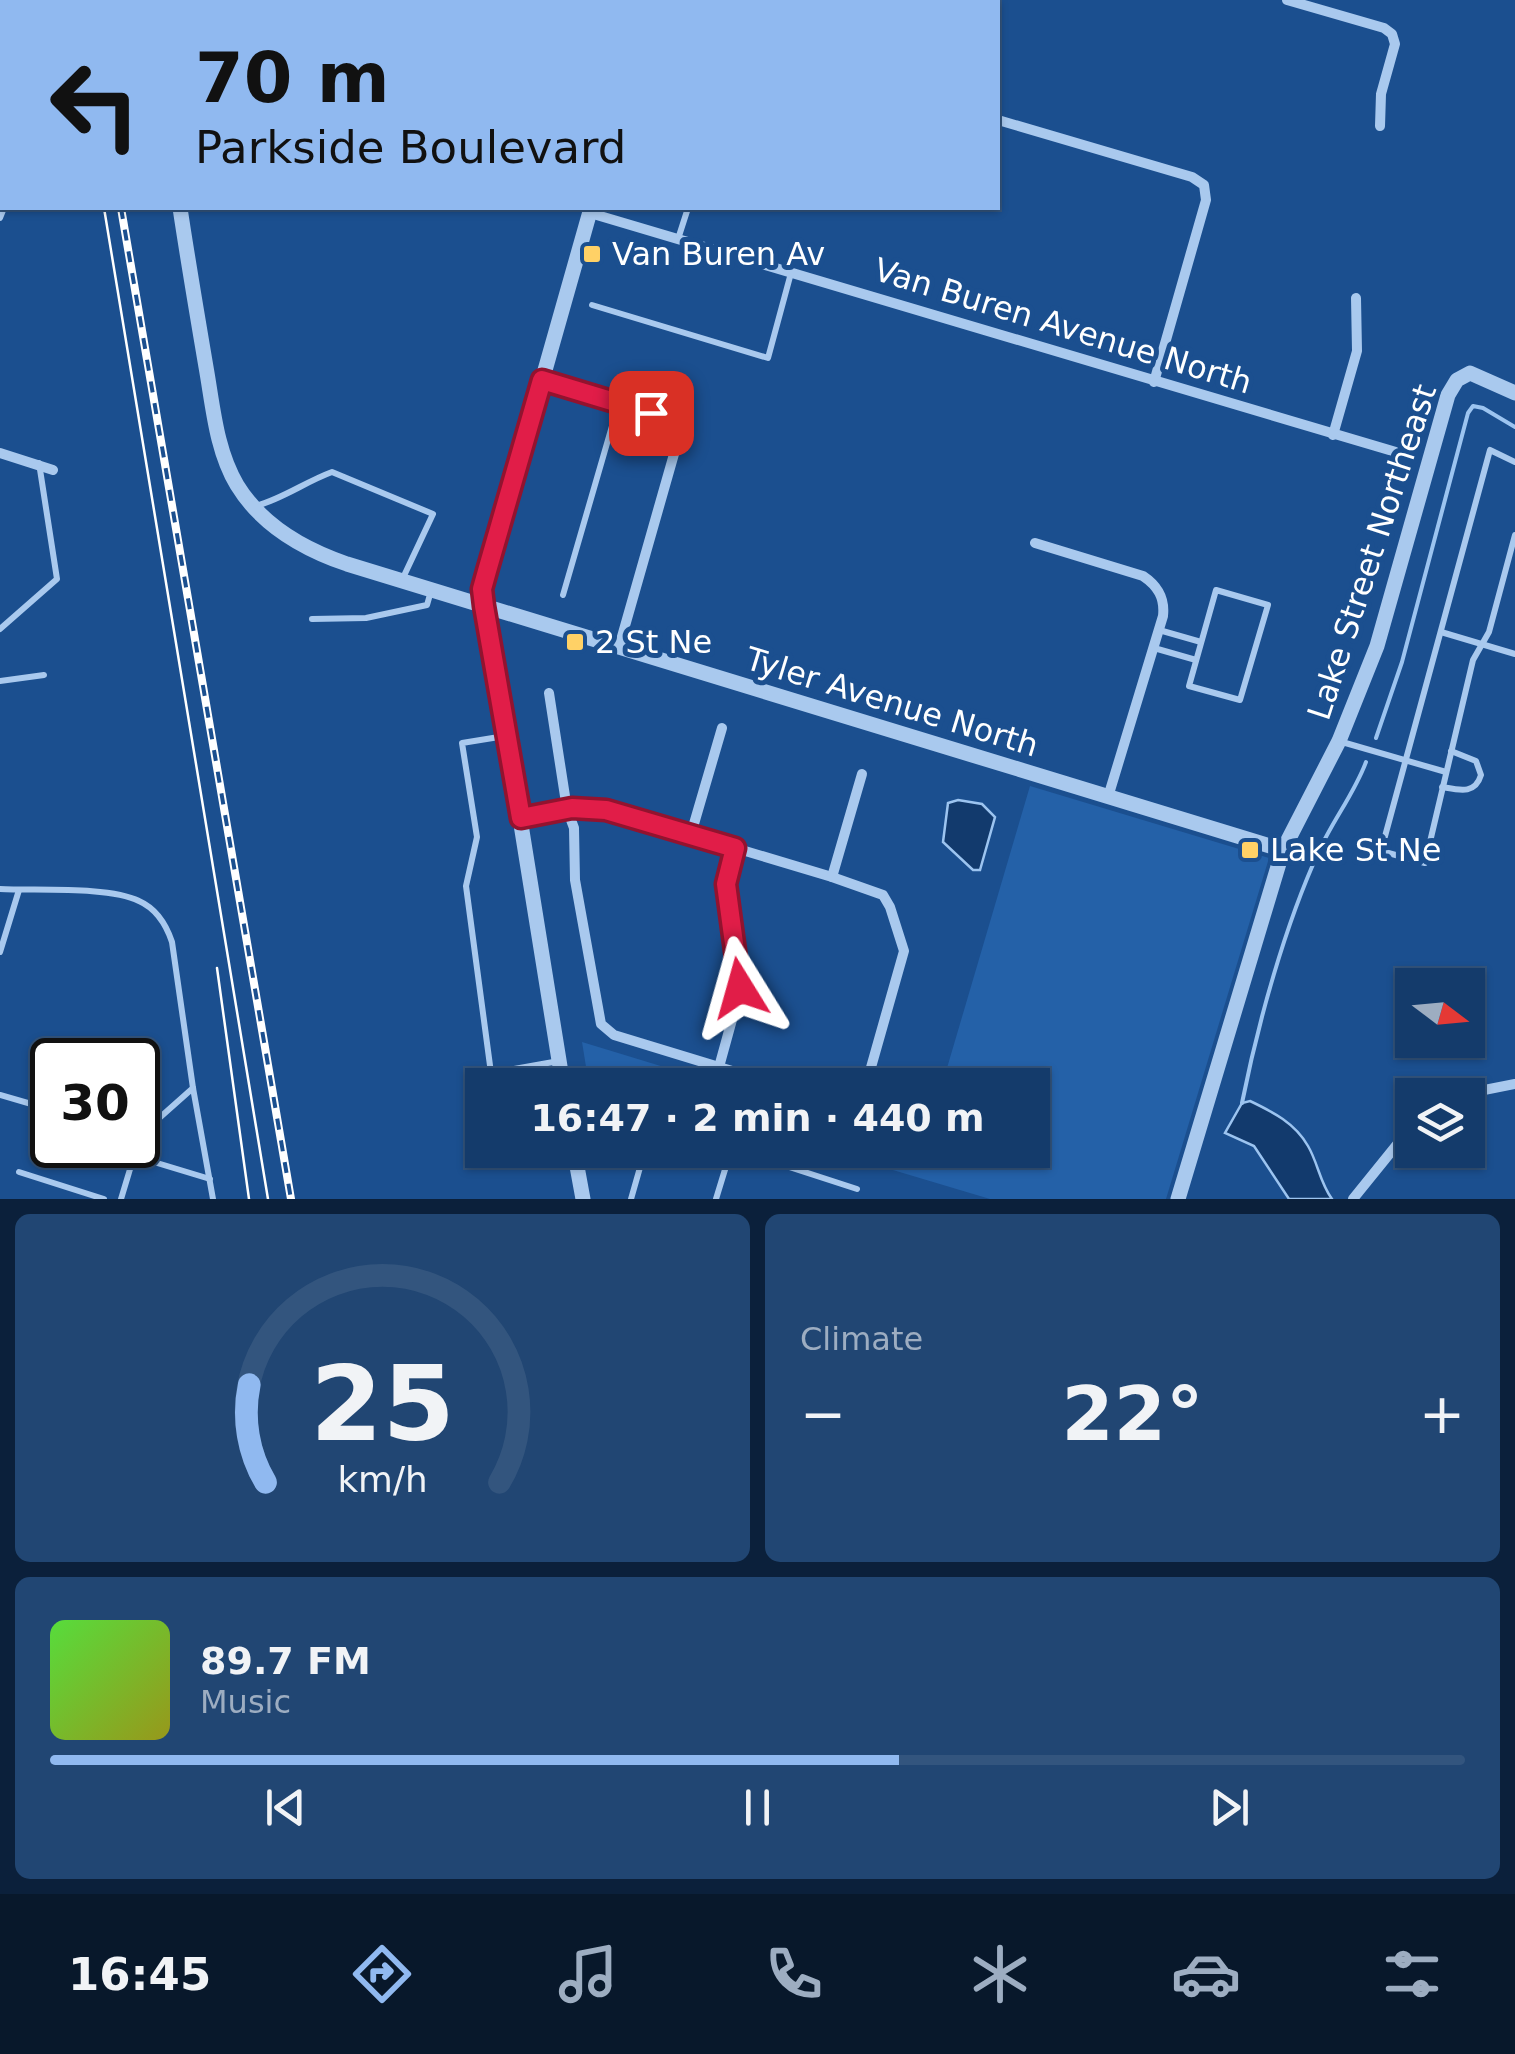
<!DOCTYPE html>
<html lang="en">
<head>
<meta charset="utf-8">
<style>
  body { margin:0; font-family:"DejaVu Sans",sans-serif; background:#214673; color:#f1f3f6; height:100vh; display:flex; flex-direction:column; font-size:38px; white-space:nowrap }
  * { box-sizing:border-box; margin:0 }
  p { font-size:32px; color:#9dadc1 }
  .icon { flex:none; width:55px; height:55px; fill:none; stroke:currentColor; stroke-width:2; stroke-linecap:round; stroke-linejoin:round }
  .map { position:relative; height:1199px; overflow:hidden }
  .panel { display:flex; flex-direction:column; gap:15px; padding:15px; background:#0b203b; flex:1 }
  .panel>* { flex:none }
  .banner { position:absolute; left:0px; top:0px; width:1000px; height:210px; box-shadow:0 2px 8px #0004,0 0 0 2px #33557e; background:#90b9f0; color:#111; overflow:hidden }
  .needle { width:65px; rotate:106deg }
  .controls { position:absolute; left:1395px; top:968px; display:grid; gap:20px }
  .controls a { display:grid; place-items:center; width:90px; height:90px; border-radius:0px; background:#143b6b; box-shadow:0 2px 8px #0004,0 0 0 2px #33557e; font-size:50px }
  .speed { position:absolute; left:30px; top:1038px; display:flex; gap:20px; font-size:50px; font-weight:700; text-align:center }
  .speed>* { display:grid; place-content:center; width:130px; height:130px; border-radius:50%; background:#143b6b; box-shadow:0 2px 8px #0004,0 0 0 2px #33557e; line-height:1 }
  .speed .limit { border:5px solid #111; border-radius:15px; background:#fff; color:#111 }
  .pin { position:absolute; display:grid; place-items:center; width:85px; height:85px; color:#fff; margin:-42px; border-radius:20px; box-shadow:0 5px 15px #0006 }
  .me { position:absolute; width:110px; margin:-55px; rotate:352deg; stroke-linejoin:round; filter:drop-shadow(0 0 8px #0008) }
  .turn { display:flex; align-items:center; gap:35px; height:210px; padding:0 30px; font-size:45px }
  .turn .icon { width:130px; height:130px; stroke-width:2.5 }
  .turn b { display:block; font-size:70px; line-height:85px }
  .big { font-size:75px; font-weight:800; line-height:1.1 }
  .panel .card { flex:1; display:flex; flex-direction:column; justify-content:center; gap:15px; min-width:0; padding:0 35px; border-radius:15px; background:#214673 }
  .panel .dial { align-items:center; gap:0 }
  .dial svg { height:260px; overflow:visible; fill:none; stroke:#33557e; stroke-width:7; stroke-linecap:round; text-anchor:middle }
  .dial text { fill:#f1f3f6; stroke:none }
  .song { display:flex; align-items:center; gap:30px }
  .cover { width:120px; height:120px; border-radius:15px; background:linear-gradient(135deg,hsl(110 70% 55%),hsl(60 70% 35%)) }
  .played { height:10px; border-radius:5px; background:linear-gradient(90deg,#90b9f0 60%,#33557e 60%) }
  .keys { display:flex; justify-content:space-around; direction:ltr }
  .heat { display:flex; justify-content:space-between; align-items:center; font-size:55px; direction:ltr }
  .panel .tiles { flex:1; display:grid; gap:15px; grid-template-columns:1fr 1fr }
  .card:last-child { grid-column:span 2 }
  .trip { position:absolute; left:465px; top:1068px; width:585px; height:100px; border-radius:0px; background:#143b6b; box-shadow:0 2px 8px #0004,0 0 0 2px #33557e; font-weight:800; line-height:100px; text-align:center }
  .dock { display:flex; height:160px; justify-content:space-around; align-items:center; background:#08182b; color:#9dadc1 }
  .dock .icon { width:70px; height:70px }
  .dock .on { color:#90b9f0 }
  .dock b { font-size:45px; color:#f1f3f6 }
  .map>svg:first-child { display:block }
</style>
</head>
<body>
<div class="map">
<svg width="1515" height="1199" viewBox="0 0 1515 1199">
  <rect width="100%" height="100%" fill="#1b4f8f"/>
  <g fill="#2461a8">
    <path d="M 1030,786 L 1269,858 L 1166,1199 L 990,1199 L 826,1150 L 1032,1150 L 1032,1085 L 942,1085 Z"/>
    <path d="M 582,1042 L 723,1085 L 607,1085 L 588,1079 Z"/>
  </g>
  <g fill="#123a6d" stroke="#9cc4f0" stroke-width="2.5">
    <path d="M 958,800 L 982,804 L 995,817 L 980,870 L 973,870 L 943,842 L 948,803 Z"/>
    <path d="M 1250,1101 C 1273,1112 1295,1123 1308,1146 C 1318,1163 1320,1183 1332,1199 L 1289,1199 L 1254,1146 L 1225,1133 L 1242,1103 Z"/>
  </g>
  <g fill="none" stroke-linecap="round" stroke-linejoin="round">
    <g stroke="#9cc4f0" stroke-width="4">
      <path d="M 1376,738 L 1402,662 L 1468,413 L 1473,406 L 1483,408 L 1515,427"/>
      <path d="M 1242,1103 C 1258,1023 1285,925 1319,851 C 1333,820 1354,794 1366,762"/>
    </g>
    <g stroke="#a9c9ee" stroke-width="6">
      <path d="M 179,0 L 179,2"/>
      <path d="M 322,0 L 329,2"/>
      <path d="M 4,2 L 4,0"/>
      <path d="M 441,2 L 441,0"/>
      <path d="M 520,2 L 520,0"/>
      <path d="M 734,2 L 735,0"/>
      <path d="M 0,26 L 2,11"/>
      <path d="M 0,218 L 4,208"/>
      <path d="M 678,239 L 688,208"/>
      <path d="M 592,305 L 768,358 L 791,273"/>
      <path d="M 1515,462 L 1490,450 L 1381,851 L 1425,863 L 1473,660 L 1489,632 L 1515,535"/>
      <path d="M 256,506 C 284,498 305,482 332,472 L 433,514 L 402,580"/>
      <path d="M 1216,590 L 1268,605 L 1240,700 L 1189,686 Z"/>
      <path d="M 563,595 L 619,402"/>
      <path d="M 312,619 L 366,618 L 427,605 L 431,591"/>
      <path d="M 0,629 L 57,579 L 39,463"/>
      <path d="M 1159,630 L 1201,642"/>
      <path d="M 1441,632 L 1515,654"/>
      <path d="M 1154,648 L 1196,660"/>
      <path d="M 0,681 L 44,675"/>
      <path d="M 505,736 L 462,743 L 477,837 L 466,886 L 491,1073 L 559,1061"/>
      <path d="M 1342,742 L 1446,772"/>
      <path d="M 1442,787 C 1459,790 1475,795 1481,775 L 1476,761 L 1451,751"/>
      <path d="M 0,889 C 36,891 109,886 139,901 C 157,909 166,924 172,942 L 193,1088 L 213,1199"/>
      <path d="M 0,952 L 19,890"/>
      <path d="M 0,1095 L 52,1110"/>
      <path d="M 139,1136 L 193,1088"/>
      <path d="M 737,1150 L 857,1189"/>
      <path d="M 19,1172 L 104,1199"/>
      <path d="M 121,1199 L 134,1156 L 210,1179"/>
      <path d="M 631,1199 L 645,1150"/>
      <path d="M 716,1199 L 731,1150"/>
    </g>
    <g stroke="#a9c9ee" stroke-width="10">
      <path d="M 1287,0 L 1384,28 L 1392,34 L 1395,44 L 1381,94 L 1380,126"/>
      <path d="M 804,2 L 804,0"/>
      <path d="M 998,120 L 1192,177 L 1204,185 L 1206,200 L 1154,382"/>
      <path d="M 590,213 L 1406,455"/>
      <path d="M 542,380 L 619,402 L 682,426 L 619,647"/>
      <path d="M 1333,435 L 1357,351 L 1356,298"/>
      <path d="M 0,453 L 53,470"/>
      <path d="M 1035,543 L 1143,576 C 1158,586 1165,598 1163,616 L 1108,797"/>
      <path d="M 549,693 L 567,809 L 574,828 L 575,880 L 601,1024 L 614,1035 L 778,1085"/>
      <path d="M 521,818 L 572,807 L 605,809 L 832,877 L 883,895 L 890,907 L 904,951 L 866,1085"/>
      <path d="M 691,834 L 722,728"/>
      <path d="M 832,877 L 862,774"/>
      <path d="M 719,1067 L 741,987 L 726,885 L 735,848"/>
      <path d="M 1459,1095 L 1515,1084"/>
      <path d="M 1353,1199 L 1412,1126"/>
    </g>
    <g stroke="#a9c9ee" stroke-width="15">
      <path d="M 144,0 L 145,2"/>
      <path d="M 591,0 L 599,2"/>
      <path d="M 650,2 L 651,0"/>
      <path d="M 180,208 C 188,261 197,314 206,367 C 213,406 216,450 237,485 C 262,526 303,549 347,564 L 1283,850"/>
      <path d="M 563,1085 L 483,589 L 591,208"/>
      <path d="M 574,1150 L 583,1199"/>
      <path d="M 1178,1199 L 1283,850 L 1339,741 L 1377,646 L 1448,395 L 1457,380 L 1470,373 L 1515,393"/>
    </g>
    <g stroke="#fff" stroke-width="2.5">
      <path d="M 76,0 L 77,2"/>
      <path d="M 104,208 L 268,1199"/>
      <path d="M 217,968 L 249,1199"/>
    </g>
    <defs>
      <g id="rail">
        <path d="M 74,0 L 74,2"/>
        <path d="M 121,208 L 291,1199"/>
      </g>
    </defs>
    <use href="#rail" stroke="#fff" stroke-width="8"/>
    <use href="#rail" stroke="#1b4f8f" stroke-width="4" stroke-dasharray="11" stroke-linecap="butt"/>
  </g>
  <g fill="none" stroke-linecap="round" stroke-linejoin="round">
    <defs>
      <path id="route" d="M 651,413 L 542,380 L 487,571 L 482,589 L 484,606 L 521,818 L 572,808 L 606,810 L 735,848 L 726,884 L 740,988"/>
    </defs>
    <use href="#route" stroke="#92132f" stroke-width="25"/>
    <use href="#route" stroke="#e11d48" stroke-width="18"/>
  </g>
  <g fill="#ffd166" stroke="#1b4f8f" stroke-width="4">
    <rect x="582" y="244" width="20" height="20" rx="5"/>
    <rect x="565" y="632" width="20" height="20" rx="5"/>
    <rect x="1240" y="840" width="20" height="20" rx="5"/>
  </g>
  <g text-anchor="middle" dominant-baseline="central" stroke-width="10" stroke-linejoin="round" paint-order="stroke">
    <g font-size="32" fill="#fff" stroke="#1b4f8f" text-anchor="start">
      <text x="612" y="254">Van Buren Av</text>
      <text x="595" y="642">2 St Ne</text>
      <text x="1270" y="850">Lake St Ne</text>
    </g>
    <g font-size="32" fill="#fff" stroke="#1b4f8f">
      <text transform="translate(1063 326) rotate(17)">Van Buren Avenue North</text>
      <text transform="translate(1372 552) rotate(-72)">Lake Street Northeast</text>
      <text transform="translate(892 702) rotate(17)">Tyler Avenue North</text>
    </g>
  </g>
</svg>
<div class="controls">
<a><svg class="needle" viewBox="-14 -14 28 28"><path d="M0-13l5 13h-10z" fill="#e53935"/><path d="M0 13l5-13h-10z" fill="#9dadc1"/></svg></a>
<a><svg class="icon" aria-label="layers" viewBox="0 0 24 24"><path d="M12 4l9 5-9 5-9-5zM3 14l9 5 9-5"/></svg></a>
</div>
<div class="speed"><div class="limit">30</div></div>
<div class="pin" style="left:651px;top:413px;background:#d93025"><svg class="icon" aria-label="arrive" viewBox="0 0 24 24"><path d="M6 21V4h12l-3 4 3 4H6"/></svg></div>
<svg class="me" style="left:740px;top:988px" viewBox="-20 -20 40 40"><path d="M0-17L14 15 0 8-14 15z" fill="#e11d48" stroke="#fff" stroke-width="4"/></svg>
<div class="trip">16:47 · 2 min · 440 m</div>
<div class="banner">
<div class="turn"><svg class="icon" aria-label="left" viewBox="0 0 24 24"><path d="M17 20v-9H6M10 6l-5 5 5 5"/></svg><div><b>70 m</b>Parkside Boulevard</div></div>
</div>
</div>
<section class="panel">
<div class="tiles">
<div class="card dial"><svg viewBox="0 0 100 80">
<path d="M14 69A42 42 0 1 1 86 69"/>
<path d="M14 69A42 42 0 0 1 9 39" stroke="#90b9f0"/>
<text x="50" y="56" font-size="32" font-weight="700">25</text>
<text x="50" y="72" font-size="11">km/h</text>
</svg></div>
<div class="card"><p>Climate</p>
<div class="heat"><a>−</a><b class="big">22°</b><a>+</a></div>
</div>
<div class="card">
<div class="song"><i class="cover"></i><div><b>89.7 FM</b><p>Music</p></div></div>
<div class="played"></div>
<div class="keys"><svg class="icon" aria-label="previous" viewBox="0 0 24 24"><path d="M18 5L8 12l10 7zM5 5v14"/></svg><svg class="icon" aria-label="pause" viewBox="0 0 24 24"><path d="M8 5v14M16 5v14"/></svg><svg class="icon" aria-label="next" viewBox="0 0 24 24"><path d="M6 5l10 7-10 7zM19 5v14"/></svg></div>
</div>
</div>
</section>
<nav class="dock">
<b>16:45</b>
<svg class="icon on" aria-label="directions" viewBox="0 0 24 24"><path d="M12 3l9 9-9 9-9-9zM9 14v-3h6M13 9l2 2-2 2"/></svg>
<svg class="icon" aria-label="music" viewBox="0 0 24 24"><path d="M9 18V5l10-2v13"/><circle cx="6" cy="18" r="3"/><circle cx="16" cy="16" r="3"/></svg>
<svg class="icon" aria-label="phone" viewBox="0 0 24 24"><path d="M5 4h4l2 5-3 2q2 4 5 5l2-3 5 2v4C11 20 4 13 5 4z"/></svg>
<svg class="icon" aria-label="climate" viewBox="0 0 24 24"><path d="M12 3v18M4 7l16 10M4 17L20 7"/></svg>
<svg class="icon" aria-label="car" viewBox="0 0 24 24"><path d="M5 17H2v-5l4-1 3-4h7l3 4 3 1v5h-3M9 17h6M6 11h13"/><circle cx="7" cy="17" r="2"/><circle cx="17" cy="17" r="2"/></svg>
<svg class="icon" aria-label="filters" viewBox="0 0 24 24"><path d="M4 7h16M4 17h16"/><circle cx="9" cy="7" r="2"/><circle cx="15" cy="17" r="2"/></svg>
</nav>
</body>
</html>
